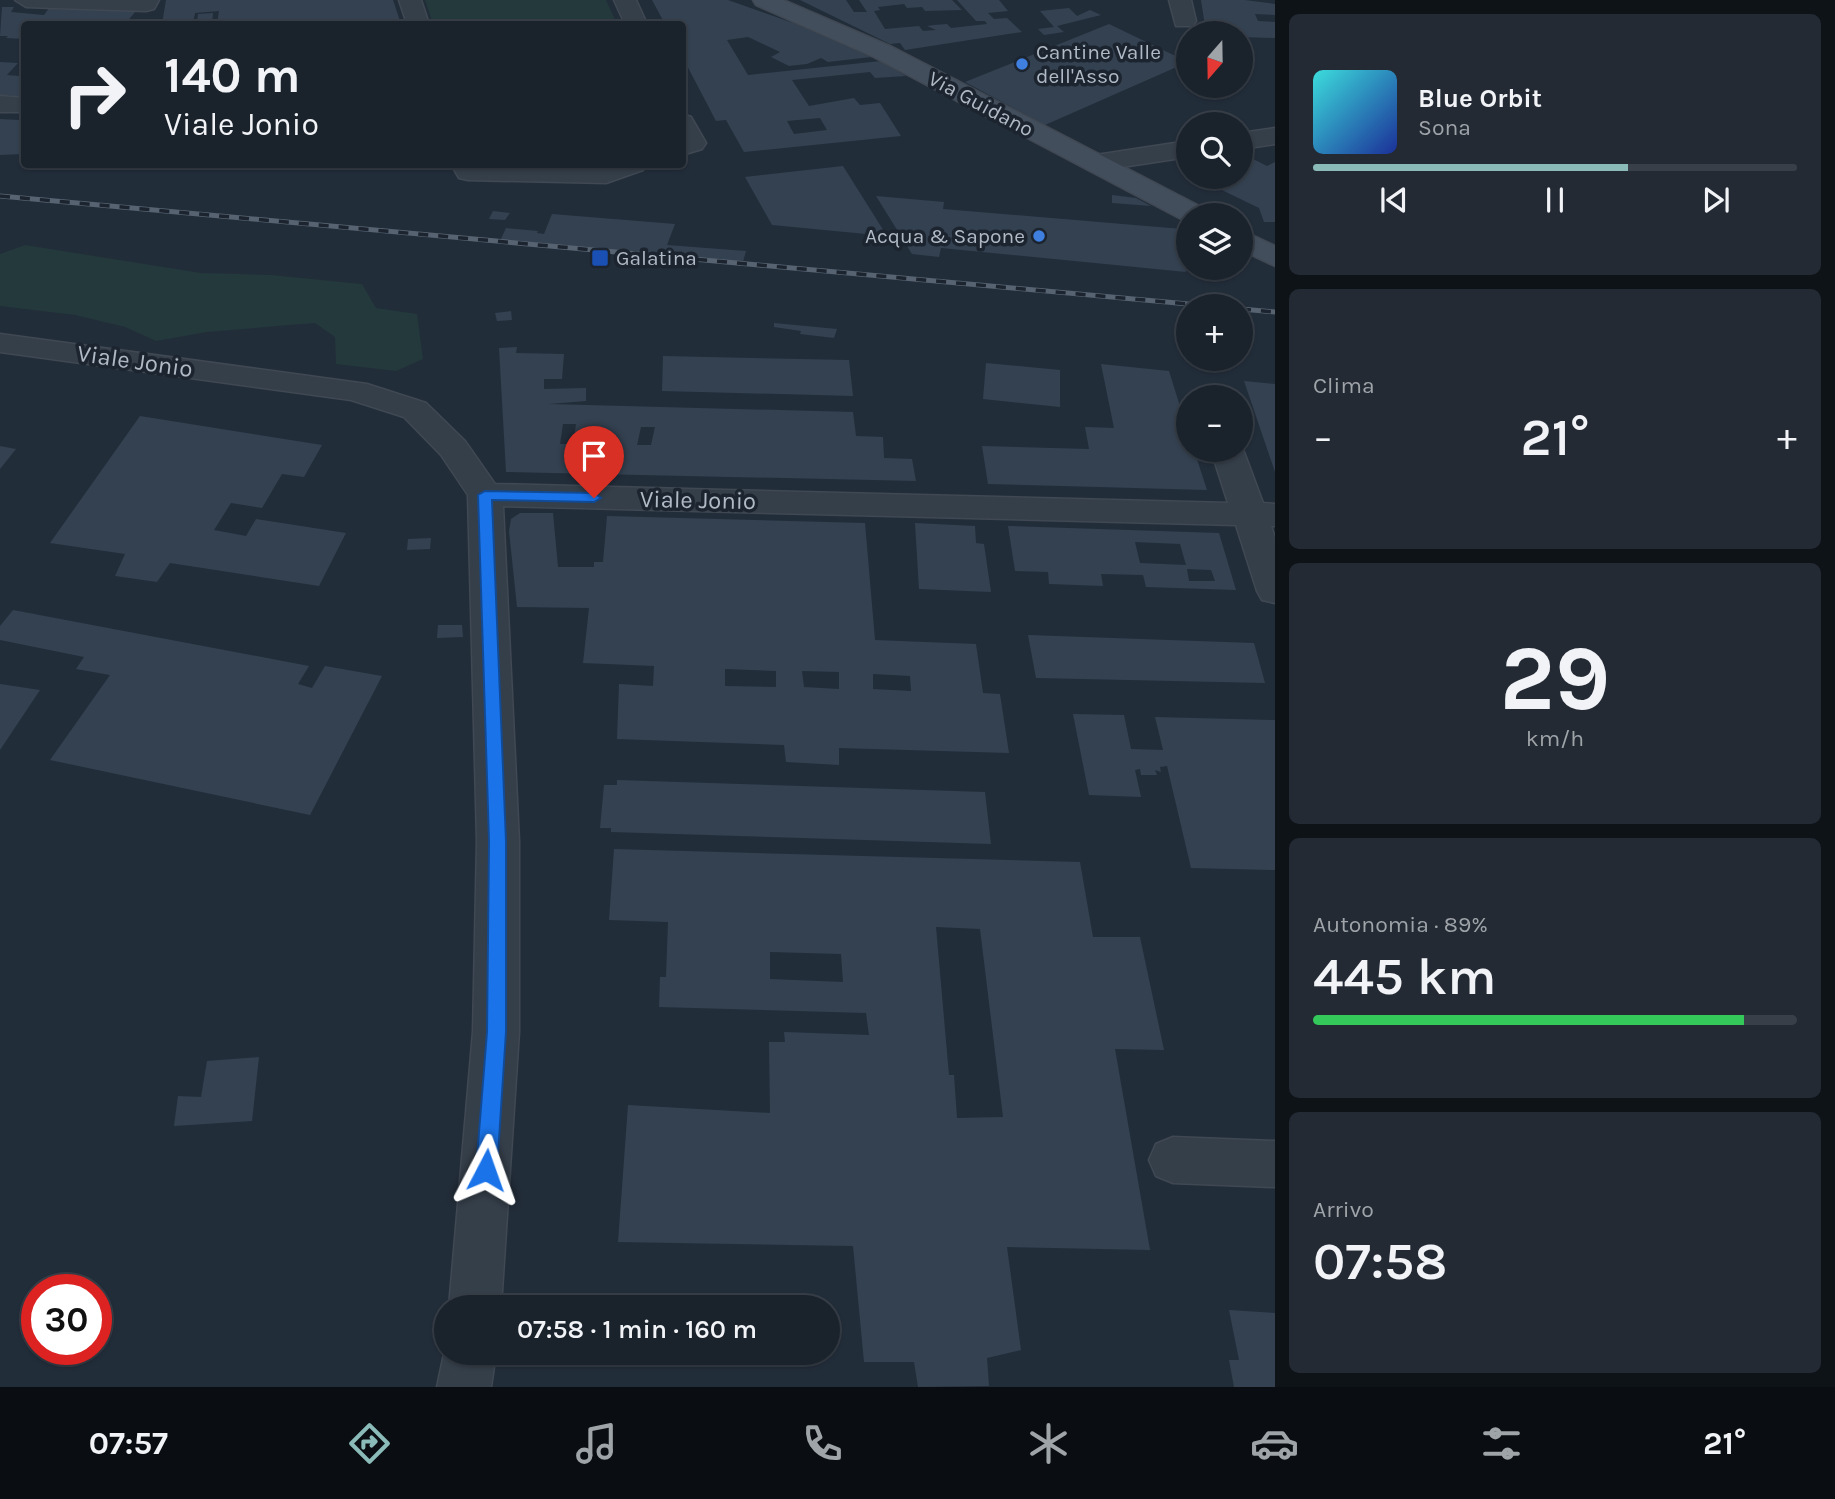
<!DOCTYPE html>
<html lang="it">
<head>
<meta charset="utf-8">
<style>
  body { margin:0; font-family:Karla,sans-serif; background:#232a34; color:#f1f3f6; height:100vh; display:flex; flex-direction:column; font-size:26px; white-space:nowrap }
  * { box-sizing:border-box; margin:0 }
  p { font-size:23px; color:#9fa4a9 }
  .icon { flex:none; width:38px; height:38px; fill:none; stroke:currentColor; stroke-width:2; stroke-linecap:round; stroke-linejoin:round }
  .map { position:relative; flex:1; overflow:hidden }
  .panel { display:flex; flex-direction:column; gap:14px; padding:14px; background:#0e1318; width:560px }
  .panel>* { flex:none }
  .hud { position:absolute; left:21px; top:21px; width:665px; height:147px; border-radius:7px; box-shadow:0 2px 5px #0004,0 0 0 2px #383f48; background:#1a222c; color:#f1f3f6; overflow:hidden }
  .needle { width:46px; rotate:200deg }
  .fabs { position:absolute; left:1176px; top:21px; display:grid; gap:14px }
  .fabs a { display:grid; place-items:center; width:77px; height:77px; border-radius:50%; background:#1a222c; box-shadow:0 2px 5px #0004,0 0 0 2px #383f48; font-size:35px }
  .speed { position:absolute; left:21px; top:1274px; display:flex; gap:14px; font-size:35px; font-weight:700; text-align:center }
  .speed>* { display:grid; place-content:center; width:91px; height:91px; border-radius:50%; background:#1a222c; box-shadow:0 2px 5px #0004,0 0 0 2px #383f48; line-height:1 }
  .speed .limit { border:10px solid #d22; background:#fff; color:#111 }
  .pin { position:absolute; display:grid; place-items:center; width:60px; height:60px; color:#fff; margin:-72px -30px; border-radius:50% 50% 50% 0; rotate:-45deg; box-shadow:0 0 7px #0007 }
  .pin .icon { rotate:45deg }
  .me { position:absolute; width:77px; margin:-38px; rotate:4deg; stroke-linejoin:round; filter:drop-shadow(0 0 5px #0008) }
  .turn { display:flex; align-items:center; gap:24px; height:147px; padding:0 28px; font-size:32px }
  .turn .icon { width:91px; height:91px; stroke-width:2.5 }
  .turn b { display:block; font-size:49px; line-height:60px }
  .big { font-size:52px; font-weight:600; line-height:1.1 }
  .panel .tile { flex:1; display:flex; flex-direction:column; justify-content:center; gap:10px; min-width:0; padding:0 24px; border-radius:10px; background:#232a34 }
  .panel .dial { align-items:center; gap:0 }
  .dial b { font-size:91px; line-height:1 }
  .song { display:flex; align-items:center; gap:21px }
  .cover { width:84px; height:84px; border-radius:10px; background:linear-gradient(135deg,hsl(180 70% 55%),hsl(230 70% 35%)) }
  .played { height:7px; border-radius:4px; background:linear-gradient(90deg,#8bbbb9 65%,#383f48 65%) }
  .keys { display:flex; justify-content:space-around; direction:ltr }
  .heat { display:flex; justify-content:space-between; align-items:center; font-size:38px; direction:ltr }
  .charge { height:10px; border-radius:5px; background:linear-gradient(90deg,#34c759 89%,#383f48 0) }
  .trip { position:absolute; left:434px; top:1295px; width:406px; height:70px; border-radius:35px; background:#1a222c; box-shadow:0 2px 5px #0004,0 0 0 2px #383f48; font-weight:600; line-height:70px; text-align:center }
  .tab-bar { display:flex; height:112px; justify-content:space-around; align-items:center; background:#0a0e12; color:#9fa4a9 }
  .tab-bar .icon { width:49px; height:49px }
  .tab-bar .on { color:#8bbbb9 }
  .tab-bar b { font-size:32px; color:#f1f3f6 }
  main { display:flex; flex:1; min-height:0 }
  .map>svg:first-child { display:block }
</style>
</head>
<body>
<main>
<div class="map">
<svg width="1275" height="1387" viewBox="0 0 1275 1387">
  <rect width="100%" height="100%" fill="#222d3a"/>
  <g fill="#24393b">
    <path d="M 425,0 L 606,0 L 617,24 L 433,24 Z"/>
    <path d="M 25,245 L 201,273 L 272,275 L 362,284 L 376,308 L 417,314 L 423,359 L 396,371 L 336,364 L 335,337 L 315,323 L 207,332 L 156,341 L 125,327 L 75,315 L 0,306 L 0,254 Z"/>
  </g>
  <g fill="#344150" fill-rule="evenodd">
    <path d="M 166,0 L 393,0 L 401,24 L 217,24 L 219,11 L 195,13 L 193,24 L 162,24 Z"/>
    <path d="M 652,0 L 728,0 L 796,24 L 871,57 L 828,62 L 821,58 L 807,64 L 789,66 L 771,57 L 780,52 L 748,37 L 727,40 L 748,75 L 881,61 L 906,76 L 875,78 L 870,72 L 792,80 L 809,106 L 854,98 L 860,105 L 880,103 L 901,136 L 744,152 L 726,120 L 716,121 L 682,56 L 682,24 L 665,24 ZM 820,118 L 827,130 L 794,134 L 787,121 Z"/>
    <path d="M 800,0 L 846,0 L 854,12 L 867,12 L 859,0 L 952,0 L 962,10 L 925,11 L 922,7 L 907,8 L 904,4 L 878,7 L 880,10 L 874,11 L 885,29 L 919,26 L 923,31 L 936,30 L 927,26 L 934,25 L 947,24 L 951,28 L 987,24 L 985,21 L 976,21 L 957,0 L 999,0 L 1008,11 L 988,13 L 994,19 L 1007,18 L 1022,32 L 905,50 L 900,43 L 890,44 Z"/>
    <path d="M 1201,0 L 1245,0 L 1275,4 L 1275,15 L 1255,14 L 1258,21 L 1275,22 L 1275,38 L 1241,37 L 1241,33 L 1206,33 L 1205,30 L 1212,30 L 1211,26 L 1205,26 Z"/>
    <path d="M 2,7 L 14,7 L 11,12 L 44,15 L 49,8 L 136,11 L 125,24 L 24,24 L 24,39 L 6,38 L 8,36 L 0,36 Z"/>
    <path d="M 1069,8 L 1077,16 L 1090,10 L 1101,15 L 1057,26 L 1064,32 L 1044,35 L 1038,29 L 1054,27 L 1040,11 Z"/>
    <path d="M 213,13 L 212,24 L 197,24 L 198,14 Z"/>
    <path d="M 1109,24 L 1188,62 L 1045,125 L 965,82 Z"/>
    <path d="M 0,62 L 18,63 L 7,75 L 19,76 L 24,69 L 24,97 L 0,95 Z"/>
    <path d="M 24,113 L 23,154 L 0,155 L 0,119 L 19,120 Z"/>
    <path d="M 1247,156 L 1267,166 L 1275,162 L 1275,222 L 1264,222 L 1259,208 L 1195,177 L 1241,177 L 1241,159 Z"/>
    <path d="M 843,166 L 887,236 L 772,225 L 745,177 Z"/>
    <path d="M 1112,195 L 1136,198 L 1151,206 L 1112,203 Z"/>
    <path d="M 876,196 L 944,202 L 943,209 L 1182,229 L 1186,272 L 941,248 L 939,257 L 912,254 Z"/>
    <path d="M 493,211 L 510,213 L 505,220 L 489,219 Z"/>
    <path d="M 552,214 L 675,224 L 667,245 L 746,251 L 743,262 L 500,241 L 506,228 L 538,231 L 537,233 L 544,234 Z"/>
    <path d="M 511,311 L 512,320 L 497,321 L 495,313 Z"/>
    <path d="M 774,323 L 837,329 L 834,338 L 800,334 L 801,331 L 774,327 Z"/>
    <path d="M 517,347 L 516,353 L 564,354 L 562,379 L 544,379 L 544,389 L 586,388 L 586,401 L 549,404 L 853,412 L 856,436 L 883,437 L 884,458 L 912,459 L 916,481 L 506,472 L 499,348 ZM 563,424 L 576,424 L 573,444 L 560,444 ZM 641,427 L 655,427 L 651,445 L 637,445 Z"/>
    <path d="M 663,356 L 849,360 L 853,396 L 662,391 Z"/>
    <path d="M 986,363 L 1060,370 L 1060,407 L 983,399 Z"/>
    <path d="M 1101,364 L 1169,371 L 1188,432 L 1188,450 L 1194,450 L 1207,490 L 988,484 L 982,446 L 1089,449 L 1085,427 L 1114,428 Z"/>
    <path d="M 1244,381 L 1275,384 L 1275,472 Z"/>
    <path d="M 140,416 L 322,445 L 304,477 L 282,474 L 262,508 L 231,503 L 214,530 L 246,536 L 256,519 L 346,533 L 319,586 L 170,563 L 157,582 L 115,576 L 125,554 L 50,543 Z"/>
    <path d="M 0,446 L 16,449 L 0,469 Z"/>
    <path d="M 520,513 L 553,513 L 558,567 L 594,567 L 594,562 L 603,562 L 607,516 L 865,523 L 875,640 L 976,644 L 983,693 L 1000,694 L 1009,753 L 839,748 L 839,765 L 786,762 L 784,745 L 617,739 L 619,684 L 653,686 L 654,666 L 583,663 L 589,608 L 517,607 L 509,531 L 511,519 ZM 725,669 L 776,671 L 776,687 L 725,686 ZM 802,671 L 839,672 L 839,689 L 804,687 ZM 873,674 L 910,676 L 911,691 L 873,689 Z"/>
    <path d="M 915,523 L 975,526 L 976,543 L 984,544 L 991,592 L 919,589 Z"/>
    <path d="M 1008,526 L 1219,533 L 1236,590 L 1146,587 L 1143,575 L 1101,574 L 1103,586 L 1049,584 L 1048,572 L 1015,571 ZM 1135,542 L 1180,544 L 1186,565 L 1140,563 ZM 1187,569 L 1211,570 L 1215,581 L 1189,581 Z"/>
    <path d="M 431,538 L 430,549 L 407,550 L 408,539 Z"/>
    <path d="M 13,610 L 309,666 L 298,684 L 312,688 L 325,666 L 382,676 L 310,815 L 50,760 L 110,675 L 76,669 L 84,657 L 0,640 L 0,626 Z"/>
    <path d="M 438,625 L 462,625 L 463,637 L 437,638 Z"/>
    <path d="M 1028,635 L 1254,643 L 1265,683 L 1036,678 Z"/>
    <path d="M 0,684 L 40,690 L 0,750 Z"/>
    <path d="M 1073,714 L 1124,715 L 1131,749 L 1163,750 L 1155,717 L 1275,720 L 1275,870 L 1191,868 L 1167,766 L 1160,767 L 1161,772 L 1155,770 L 1157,775 L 1141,775 L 1140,769 L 1135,770 L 1141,797 L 1089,795 Z"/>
    <path d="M 617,780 L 985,792 L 991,844 L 611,832 L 611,828 L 600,828 L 604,785 L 617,785 Z"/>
    <path d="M 614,849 L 1080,862 L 1093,937 L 1140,937 L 1164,1050 L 1115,1049 L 1150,1250 L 1007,1247 L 1021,1350 L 987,1358 L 989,1386 L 918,1387 L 914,1362 L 864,1362 L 853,1246 L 618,1242 L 628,1105 L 770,1113 L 769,1042 L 785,1042 L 784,1032 L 869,1035 L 866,1013 L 659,1007 L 660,977 L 666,977 L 668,922 L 609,920 ZM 936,927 L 980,929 L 1003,1117 L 957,1118 L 954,1075 L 949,1075 ZM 770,952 L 841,954 L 843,982 L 770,979 Z"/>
    <path d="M 259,1057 L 252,1121 L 174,1126 L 178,1096 L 201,1097 L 207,1061 Z"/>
    <path d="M 1229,1310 L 1275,1313 L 1275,1387 L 1234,1387 L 1229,1360 L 1239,1360 Z"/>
  </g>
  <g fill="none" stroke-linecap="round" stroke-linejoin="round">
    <defs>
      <g id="minor">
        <path d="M 15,0 L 159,0 L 154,9 L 146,11 L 26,7 Z"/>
        <path d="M 399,0 L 421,0 L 429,24 L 407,24 Z"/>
        <path d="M 614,0 L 636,0 L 647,24 L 625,24 Z"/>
        <path d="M 1169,0 L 1191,0 L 1196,21 L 1192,26 L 1176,26 Z"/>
        <path d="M 0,96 L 24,98 L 24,112 L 0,112 Z"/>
        <path d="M 682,114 L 691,117 L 706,143 L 702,149 L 682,155 Z"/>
        <path d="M 1275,128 L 1275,144 L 1241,149 L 1241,133 Z"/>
        <path d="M 1188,141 L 1188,157 L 1096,171 L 1087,169 L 1083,163 L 1087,157 L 1096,155 Z"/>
        <path d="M 451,164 L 647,164 L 643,170 L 606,183 L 468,180 L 459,178 Z"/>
        <path d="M 0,334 L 367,384 L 426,403 L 465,441 L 495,484 L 1228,503 L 1211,450 L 1241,450 L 1241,444 L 1263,503 L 1275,504 L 1275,526 L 1271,526 L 1275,538 L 1275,603 L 1262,600 L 1257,591 L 1236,525 L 503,506 L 519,841 L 519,1032 L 501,1307 L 449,1307 L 473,1032 L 477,841 L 468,495 L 441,455 L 404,417 L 351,400 L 0,352 Z"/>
        <path d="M 1173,1137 L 1275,1141 L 1275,1187 L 1173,1183 L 1156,1176 L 1149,1160 L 1156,1144 Z"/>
        <path d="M 446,1344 L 446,1353 L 496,1353 L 491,1387 L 437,1387 Z"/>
      </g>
      <g id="secondary">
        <path d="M 753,0 L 783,0 L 892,47 L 1205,209 L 1209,215 L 1188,215 L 1188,222 L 1185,221 L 874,57 L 756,5 Z"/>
        <path d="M 1241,230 L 1275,246 L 1275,266 L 1241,250 Z"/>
      </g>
    </defs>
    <use href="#minor" stroke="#3f4853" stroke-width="3"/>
    <use href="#secondary" stroke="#3f4853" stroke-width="3"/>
    <use href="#minor" fill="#353f4a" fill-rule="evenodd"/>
    <use href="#secondary" fill="#434e5d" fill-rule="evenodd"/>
    <defs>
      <g id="rail">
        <path d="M 0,196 L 1210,306"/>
        <path d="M 1241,309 L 1275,312"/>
      </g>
    </defs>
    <use href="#rail" stroke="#576371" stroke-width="5"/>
    <use href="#rail" stroke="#1b242f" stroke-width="3.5" stroke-dasharray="10" stroke-linecap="butt"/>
  </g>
  <path fill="#1a73e8" stroke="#114b97" stroke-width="2" d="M 485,491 L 594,493 L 601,498 L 594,502 L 492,500 L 506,841 L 506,1032 L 497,1170 L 494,1177 L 486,1180 L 479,1177 L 476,1170 L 487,1032 L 489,841 L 478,495 Z"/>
  <g fill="#3f7fe0" stroke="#1b242f" stroke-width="2.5">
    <circle cx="1022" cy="64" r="7"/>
    <circle cx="1039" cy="236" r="7"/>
  </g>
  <rect fill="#1a4fb4" stroke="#1b242f" stroke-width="2.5" x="591" y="249" width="18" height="18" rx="3.5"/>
  <g text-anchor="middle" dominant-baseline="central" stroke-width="7" stroke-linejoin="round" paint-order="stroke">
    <g font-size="21" fill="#b0bac6" stroke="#1b242f" text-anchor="start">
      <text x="1036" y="52">Cantine Valle<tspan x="1036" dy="24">dell'Asso</tspan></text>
      <text x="1025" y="236" text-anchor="end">Acqua &amp; Sapone</text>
      <text x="616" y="258">Galatina</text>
    </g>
    <g font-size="21" fill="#b0bac6" stroke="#1b242f">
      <text transform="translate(981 104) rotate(28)">Via Guidano</text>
    </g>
    <g font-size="24" fill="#b0bac6" stroke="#1b242f">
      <text transform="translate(135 361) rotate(8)">Viale Jonio</text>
      <text transform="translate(698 500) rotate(1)">Viale Jonio</text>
    </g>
  </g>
</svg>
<div class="fabs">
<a><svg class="needle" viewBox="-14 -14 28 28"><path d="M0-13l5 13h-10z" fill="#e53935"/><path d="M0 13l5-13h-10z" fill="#9fa4a9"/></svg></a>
<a><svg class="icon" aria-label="search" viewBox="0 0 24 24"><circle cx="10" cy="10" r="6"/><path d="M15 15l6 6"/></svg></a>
<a><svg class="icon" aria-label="layers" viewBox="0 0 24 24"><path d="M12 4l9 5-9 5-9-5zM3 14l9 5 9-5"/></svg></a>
<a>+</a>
<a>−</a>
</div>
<div class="speed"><div class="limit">30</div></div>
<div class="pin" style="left:594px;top:498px;background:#d93025"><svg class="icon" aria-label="arrive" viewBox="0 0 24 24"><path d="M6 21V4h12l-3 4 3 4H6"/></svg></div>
<svg class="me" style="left:486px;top:1170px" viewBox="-20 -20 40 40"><path d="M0-17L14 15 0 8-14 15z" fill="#1a73e8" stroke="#fff" stroke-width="4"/></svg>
<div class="trip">07:58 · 1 min · 160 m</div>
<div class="hud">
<div class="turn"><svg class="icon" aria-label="right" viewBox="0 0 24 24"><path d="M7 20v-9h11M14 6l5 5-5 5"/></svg><div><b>140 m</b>Viale Jonio</div></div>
</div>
</div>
<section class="panel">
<div class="tile">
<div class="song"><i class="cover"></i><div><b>Blue Orbit</b><p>Sona</p></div></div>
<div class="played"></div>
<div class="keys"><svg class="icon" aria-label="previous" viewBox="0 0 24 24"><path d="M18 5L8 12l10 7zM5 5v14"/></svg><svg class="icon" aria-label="pause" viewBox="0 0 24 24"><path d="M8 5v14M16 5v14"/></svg><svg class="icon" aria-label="next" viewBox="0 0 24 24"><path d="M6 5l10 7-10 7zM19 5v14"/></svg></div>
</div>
<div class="tile"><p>Clima</p>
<div class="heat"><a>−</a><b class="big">21°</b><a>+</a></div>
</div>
<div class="tile dial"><b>29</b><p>km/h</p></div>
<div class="tile"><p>Autonomia · 89%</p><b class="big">445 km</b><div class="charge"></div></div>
<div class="tile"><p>Arrivo</p><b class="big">07:58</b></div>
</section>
</main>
<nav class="tab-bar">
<b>07:57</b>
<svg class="icon on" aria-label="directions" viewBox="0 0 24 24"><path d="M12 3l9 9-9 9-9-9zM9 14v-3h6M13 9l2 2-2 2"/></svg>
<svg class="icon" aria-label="music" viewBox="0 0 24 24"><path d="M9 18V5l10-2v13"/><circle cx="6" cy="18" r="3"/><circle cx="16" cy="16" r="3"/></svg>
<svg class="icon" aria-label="phone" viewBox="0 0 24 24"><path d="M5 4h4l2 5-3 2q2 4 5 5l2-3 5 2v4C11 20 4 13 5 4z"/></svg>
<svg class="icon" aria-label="climate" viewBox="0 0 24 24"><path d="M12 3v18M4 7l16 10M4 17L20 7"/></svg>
<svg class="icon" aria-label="car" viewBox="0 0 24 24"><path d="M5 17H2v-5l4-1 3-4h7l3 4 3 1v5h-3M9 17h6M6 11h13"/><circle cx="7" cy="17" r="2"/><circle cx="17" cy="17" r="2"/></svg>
<svg class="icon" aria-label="filters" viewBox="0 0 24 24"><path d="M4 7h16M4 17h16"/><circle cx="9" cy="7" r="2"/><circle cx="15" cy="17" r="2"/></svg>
<b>21°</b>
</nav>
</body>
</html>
